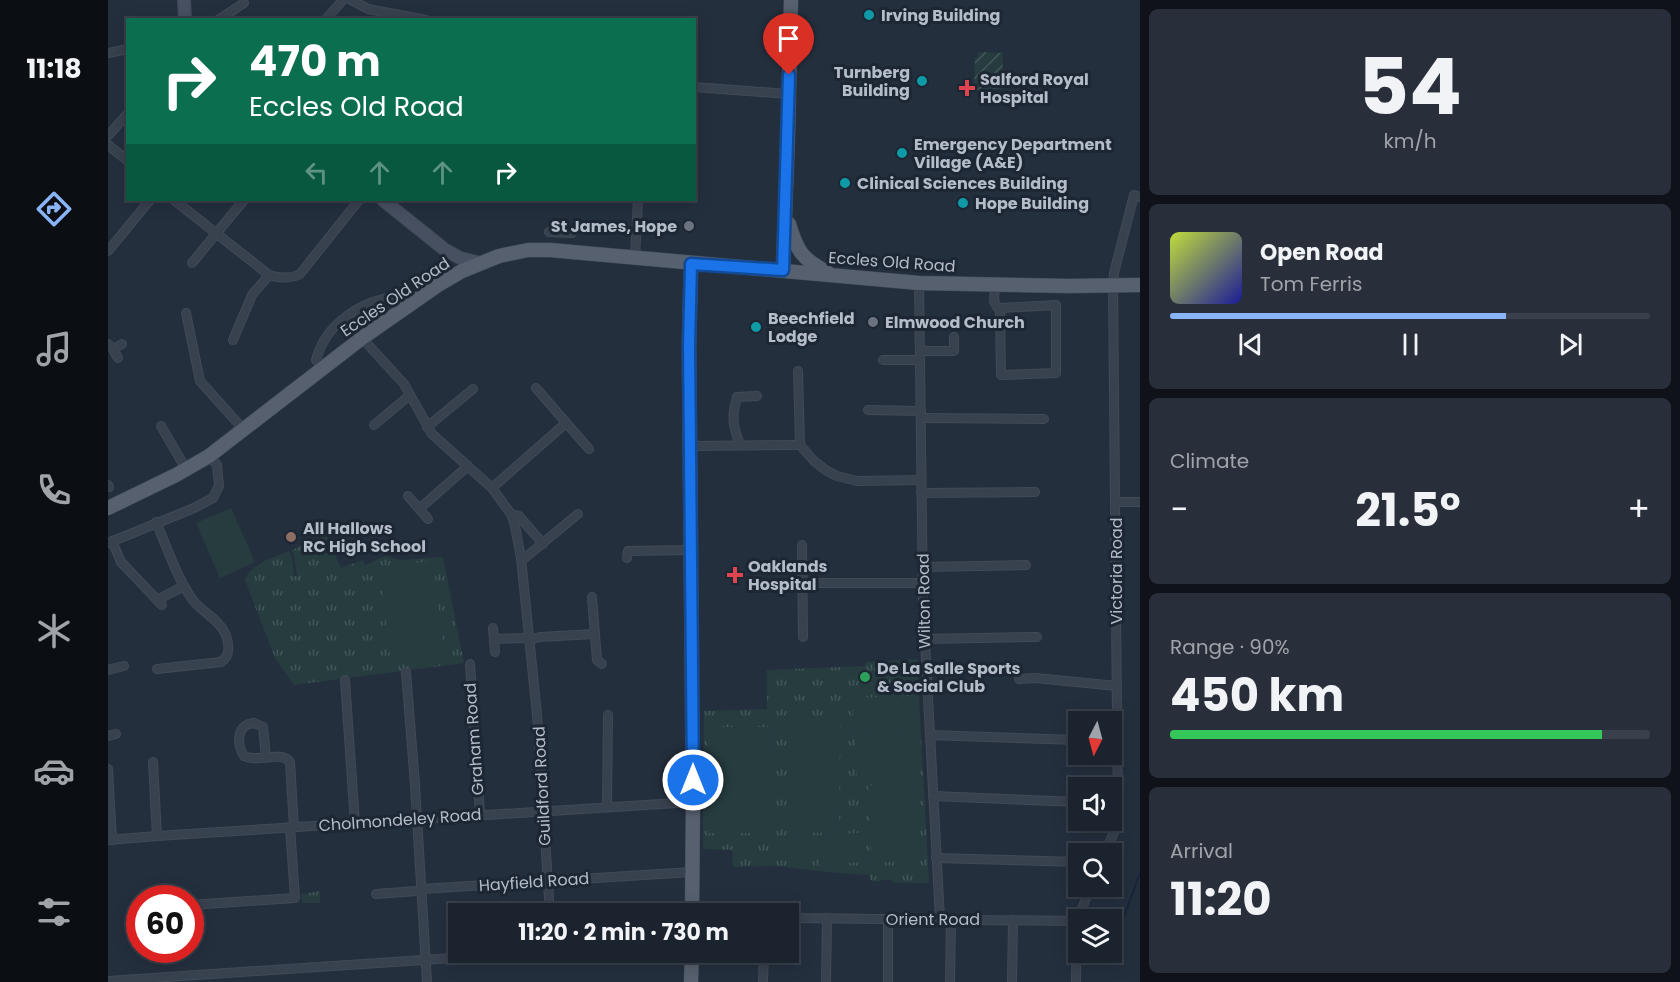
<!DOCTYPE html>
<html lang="en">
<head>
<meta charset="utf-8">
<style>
  body { margin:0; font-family:Poppins,sans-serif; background:#282f3a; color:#f1f3f6; height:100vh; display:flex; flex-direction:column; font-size:22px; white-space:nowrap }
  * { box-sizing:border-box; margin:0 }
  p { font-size:20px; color:#a0a4aa }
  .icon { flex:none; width:33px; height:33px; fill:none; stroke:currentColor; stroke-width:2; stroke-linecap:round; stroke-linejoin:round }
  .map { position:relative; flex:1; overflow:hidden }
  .sheet { display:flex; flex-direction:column; gap:9px; padding:9px; background:#0f1319; width:540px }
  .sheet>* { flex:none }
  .top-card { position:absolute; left:18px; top:18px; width:570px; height:183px; border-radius:0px; box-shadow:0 3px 15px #0003,0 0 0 2px #39404a; background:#0b6e4f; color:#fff; overflow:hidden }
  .needle { width:39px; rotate:186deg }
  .buttons { position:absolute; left:960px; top:711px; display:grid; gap:12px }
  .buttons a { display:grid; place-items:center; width:54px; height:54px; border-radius:0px; background:#1b232e; box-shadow:0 3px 15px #0003,0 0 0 2px #39404a; font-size:30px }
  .speed { position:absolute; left:18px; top:885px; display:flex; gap:12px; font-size:30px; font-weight:700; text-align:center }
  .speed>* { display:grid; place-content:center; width:78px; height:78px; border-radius:50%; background:#1b232e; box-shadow:0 3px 15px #0003,0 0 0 2px #39404a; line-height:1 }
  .speed .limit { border:9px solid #d22; background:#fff; color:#111 }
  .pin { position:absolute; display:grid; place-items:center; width:51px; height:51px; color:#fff; margin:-62px -26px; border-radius:50% 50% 50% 0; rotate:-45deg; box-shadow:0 0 6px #0007 }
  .pin .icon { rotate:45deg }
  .me { position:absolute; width:66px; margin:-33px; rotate:0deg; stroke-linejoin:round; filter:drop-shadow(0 0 4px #0008) }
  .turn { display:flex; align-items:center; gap:21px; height:126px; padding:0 24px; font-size:27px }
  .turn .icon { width:78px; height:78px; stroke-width:2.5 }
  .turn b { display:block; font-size:42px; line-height:51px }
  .lanes { display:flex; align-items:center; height:57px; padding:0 24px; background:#0003; justify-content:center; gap:30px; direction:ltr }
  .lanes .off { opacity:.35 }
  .big { font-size:45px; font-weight:700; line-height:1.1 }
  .sheet .tile { flex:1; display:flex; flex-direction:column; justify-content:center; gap:9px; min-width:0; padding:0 21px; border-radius:9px; background:#282f3a }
  .sheet .dial { align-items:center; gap:0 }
  .dial b { font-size:78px; line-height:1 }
  .song { display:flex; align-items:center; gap:18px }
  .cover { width:72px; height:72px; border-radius:9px; background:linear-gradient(135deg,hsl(70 70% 55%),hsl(240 70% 35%)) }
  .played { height:6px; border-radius:3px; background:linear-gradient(90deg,#8ab4f8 70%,#39404a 70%) }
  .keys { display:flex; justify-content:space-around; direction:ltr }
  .heat { display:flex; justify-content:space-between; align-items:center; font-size:33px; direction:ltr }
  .charge { height:9px; border-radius:4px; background:linear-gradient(90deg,#34c759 90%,#39404a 0) }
  .trip { position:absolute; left:340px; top:903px; width:351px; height:60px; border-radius:0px; background:#1b232e; box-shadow:0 3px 15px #0003,0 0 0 2px #39404a; font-weight:700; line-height:60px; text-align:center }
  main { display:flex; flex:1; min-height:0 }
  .tab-bar { display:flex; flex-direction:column; width:108px; justify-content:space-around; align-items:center; background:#0b0e12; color:#a0a4aa }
  .tab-bar .icon { width:42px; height:42px }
  .tab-bar .current { color:#8ab4f8 }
  .tab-bar b { font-size:27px; color:#f1f3f6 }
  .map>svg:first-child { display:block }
</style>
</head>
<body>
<main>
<nav class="tab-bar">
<b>11:18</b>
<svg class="icon current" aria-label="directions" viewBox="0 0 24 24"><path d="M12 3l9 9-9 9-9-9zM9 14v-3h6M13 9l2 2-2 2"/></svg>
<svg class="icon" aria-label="music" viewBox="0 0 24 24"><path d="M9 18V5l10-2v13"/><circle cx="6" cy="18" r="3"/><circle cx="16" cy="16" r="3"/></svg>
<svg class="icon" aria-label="phone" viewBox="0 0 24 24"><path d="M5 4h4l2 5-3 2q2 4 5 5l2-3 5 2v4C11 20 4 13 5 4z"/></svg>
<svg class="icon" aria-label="climate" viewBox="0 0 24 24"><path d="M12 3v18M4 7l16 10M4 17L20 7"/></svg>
<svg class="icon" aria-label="car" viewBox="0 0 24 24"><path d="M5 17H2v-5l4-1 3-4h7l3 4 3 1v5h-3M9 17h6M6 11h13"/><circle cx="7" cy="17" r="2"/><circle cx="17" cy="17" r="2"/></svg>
<svg class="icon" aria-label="filters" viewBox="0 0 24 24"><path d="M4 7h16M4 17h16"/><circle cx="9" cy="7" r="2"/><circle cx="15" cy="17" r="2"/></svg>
</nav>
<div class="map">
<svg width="1032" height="982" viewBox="0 0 1032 982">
  <defs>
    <pattern id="grass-tufts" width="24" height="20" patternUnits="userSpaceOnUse" patternTransform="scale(1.5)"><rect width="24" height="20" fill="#263c3f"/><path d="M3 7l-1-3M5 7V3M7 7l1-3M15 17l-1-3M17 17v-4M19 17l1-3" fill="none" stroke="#435659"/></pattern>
    <pattern id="garden-furrows" width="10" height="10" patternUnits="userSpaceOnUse" patternTransform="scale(1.5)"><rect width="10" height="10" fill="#263c3f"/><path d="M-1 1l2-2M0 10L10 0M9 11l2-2" fill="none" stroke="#435659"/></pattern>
  </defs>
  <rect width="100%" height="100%" fill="#242f3e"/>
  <g fill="url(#grass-tufts)">
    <path d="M 218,535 L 233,568 L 255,560 L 257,565 L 277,556 L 293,560 L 335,557 L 356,663 L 186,685 L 167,658 L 137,580 C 141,564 167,557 181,551 L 184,557 L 186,576 L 189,576 L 186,556 L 184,550 Z"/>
    <path d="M 809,659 L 821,883 L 785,883 L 784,880 L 773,880 L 772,882 L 762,880 L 761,875 L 718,872 L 669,866 L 625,867 L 624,850 L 595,849 L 596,711 L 659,709 L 659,670 L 757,666 L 758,662 Z"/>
    <path d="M 212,891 L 212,903 L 194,903 L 193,894 Z"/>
  </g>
  <path fill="url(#garden-furrows)" d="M 870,52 L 895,53 L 894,89 C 884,88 876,91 866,90 L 867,57 L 870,57 Z"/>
  <g fill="#263c3f">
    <path d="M 123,508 L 147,562 L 112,578 L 88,523 Z"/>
    <path d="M 325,561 L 337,658 L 283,664 L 271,567 Z"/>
    <path d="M 805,696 L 807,733 L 746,735 L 745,698 Z"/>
    <path d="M 681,718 L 732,718 L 731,833 L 681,832 Z"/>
    <path d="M 601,727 L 663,727 L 664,833 L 601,833 Z"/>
    <path d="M 807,737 L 809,774 L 749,778 L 747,740 Z"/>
    <path d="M 809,783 L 813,860 L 764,863 L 760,786 Z"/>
    <path d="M 751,833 L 753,862 L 712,865 L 710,836 Z"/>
    <path d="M 664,836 L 697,837 L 697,861 L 664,860 Z"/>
  </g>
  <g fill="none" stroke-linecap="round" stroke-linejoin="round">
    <path stroke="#17263c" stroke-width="2" d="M 1007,941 L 1032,873"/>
    <defs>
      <g id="street">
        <path d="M 243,0 L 260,9 L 318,20"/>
        <path d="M 110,20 L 136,3"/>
        <path d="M 217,20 L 235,0"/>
        <path d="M 0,53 L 20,49"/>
        <path d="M 586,87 L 681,94"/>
        <path d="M 0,136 L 20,113"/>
        <path d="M 0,145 L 20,161"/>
        <path d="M 66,200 L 161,275 C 170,278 183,279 192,274 L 251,200"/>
        <path d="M 441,232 L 464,233"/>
        <path d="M 0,251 L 42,200"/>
        <path d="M 527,258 L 530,200"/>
        <path d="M 84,263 L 136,200"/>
        <path d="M 811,283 L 815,604 L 832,919"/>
        <path d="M 887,284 L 886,301 L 889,307 L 892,308 L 893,375 L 948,373 L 948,305 L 892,308"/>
        <path d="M 78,313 L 92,381 L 136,430"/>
        <path d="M 254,338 L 296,384 L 324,434 L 384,488 L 403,514 L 407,526 L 413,558 L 429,715 L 442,914"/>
        <path d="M 125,340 L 144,295 L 161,275"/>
        <path d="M 0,344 L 5,349 L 10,358"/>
        <path d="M 5,349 L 14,344"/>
        <path d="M 812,351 L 846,351 L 846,337"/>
        <path d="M 775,360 L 812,360"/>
        <path d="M 215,368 L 208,360 C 218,322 255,300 292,296 L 303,304"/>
        <path d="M 690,371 L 692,445 L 706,461 L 719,471 L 729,476 L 749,481 L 813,480"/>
        <path d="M 428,388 L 481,449"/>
        <path d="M 760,410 L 813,411"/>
        <path d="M 813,418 L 936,419"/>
        <path d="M 266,425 L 302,395"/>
        <path d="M 53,426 L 78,469"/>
        <path d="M 319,427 L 365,389"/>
        <path d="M 632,445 C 625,426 623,417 629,397 L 649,396"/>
        <path d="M 583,446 L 692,445"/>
        <path d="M 0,485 L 1,487"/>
        <path d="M 384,488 L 458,423"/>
        <path d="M 813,493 L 927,492"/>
        <path d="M 300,496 L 320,519"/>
        <path d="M 1008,502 L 1032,502"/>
        <path d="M 311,509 L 360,466"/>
        <path d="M 403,514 L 411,516 L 435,544"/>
        <path d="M 48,522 C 59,547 68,576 84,599 C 93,612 110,618 117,633 C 121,643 123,656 113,662 L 49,669"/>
        <path d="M 4,541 L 13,562 L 54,605"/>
        <path d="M 0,543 L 86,508 L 105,498 L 111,486 L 109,465 L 101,456"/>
        <path d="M 694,545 L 695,637"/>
        <path d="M 413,558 L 418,557 L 470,514"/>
        <path d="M 519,558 L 520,551 L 583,550"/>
        <path d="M 815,567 L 918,565"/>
        <path d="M 694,583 L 815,583"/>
        <path d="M 484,597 L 489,660 L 494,664"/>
        <path d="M 49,600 L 76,586"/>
        <path d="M 385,628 L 387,652"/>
        <path d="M 386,639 L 421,638"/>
        <path d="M 816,639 L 929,637"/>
        <path d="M 421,640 L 432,637 L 486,634"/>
        <path d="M 362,664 L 372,814"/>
        <path d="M 0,670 L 16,666"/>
        <path d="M 298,672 L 307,785 L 319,982"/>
        <path d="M 911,679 L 927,678 L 1009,686"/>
        <path d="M 237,680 L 247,823"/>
        <path d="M 822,735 L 970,740"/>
        <path d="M 0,736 L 8,734"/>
        <path d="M 158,758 L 155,727 L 146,723 C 129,724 128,743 136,756 C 150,763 173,750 182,762 L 186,827"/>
        <path d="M 45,762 L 49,836"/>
        <path d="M 0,769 L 4,840"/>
        <path d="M 825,796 L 970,802"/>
        <path d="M 499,807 L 500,715"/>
        <path d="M 0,840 L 49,836 L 585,802"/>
        <path d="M 997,854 L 1010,822 L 1005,286 L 1006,273 L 1026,195 L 1032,197"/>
        <path d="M 828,858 L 970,862"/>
        <path d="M 268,894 L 309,891 L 314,889 L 584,872"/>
        <path d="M 82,905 L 187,898 L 182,827"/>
        <path d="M 681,918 L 969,921"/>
        <path d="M 0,981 L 434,952"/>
        <path d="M 655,982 L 656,952"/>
        <path d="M 718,982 L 719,918"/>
        <path d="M 780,982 L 780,919"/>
        <path d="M 842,982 L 843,919"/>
        <path d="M 904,982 L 905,920"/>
        <path d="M 968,982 L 969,921 L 983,886"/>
      </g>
      <g id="secondary">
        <path d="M 76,0 L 77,20"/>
        <path d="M 275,200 L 336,249 L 352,258 L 372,263"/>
      </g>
      <g id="primary">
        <path d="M 681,224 C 689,251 694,259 719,272"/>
        <path d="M 583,264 L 581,346 L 585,802 L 584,914"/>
        <path d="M 675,270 L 680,135 L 683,0"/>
        <path d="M 0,508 L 68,475 L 101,456 L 254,338 L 330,285 L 354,271 L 391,256 L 420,250 L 442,250 L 811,283 L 961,286 L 1032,285"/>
        <path d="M 583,982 L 584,952"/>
      </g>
    </defs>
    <use href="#street" stroke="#414a57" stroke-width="10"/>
    <use href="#secondary" stroke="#414a57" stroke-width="14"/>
    <use href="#primary" stroke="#414a57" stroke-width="15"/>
    <use href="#street" stroke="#38414e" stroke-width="8"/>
    <use href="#secondary" stroke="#465061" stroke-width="12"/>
    <use href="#primary" stroke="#56606e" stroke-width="14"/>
  </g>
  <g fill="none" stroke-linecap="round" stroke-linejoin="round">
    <defs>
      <path id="route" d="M 585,780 L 581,346 L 583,264 L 675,270 L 681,75"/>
    </defs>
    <use href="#route" stroke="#114b97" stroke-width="15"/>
    <use href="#route" stroke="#1a73e8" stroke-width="10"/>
  </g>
  <g fill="#0f9aa8" stroke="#1d2633" stroke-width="2">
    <circle cx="761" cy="15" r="6"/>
    <circle cx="814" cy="81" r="6"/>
    <circle cx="794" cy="153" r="6"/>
    <circle cx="737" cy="183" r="6"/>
    <circle cx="855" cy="203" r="6"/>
    <circle cx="648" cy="327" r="6"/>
  </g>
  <g fill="#e0444e" stroke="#1d2633" stroke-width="2">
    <path d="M856 79h6v6h6v6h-6v6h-6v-6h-6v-6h6z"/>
    <path d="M624 566h6v6h6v6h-6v6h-6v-6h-6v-6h6z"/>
  </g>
  <g fill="#6b7280" stroke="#1d2633" stroke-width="2">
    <circle cx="581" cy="226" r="6"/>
    <circle cx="765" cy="322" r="6"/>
  </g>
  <circle fill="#8d6e63" stroke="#1d2633" stroke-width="2" cx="183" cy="537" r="6"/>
  <circle fill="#2e9e5b" stroke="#1d2633" stroke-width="2" cx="757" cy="677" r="6"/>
  <g text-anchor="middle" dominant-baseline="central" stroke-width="6" stroke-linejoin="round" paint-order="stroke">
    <g font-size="16" font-weight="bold" fill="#b4bcc9" stroke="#1d2633" text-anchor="start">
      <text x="773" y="15">Irving Building</text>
      <text x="802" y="72" text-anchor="end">Turnberg<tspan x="802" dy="18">Building</tspan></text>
      <text x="872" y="79">Salford Royal<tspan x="872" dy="18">Hospital</tspan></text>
      <text x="806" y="144">Emergency Department<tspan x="806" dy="18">Village (A&amp;E)</tspan></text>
      <text x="749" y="183">Clinical Sciences Building</text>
      <text x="867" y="203">Hope Building</text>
      <text x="569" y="226" text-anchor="end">St James, Hope</text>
      <text x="660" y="318">Beechfield<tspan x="660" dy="18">Lodge</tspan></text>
      <text x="777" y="322">Elmwood Church</text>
      <text x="195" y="528">All Hallows<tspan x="195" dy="18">RC High School</tspan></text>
      <text x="640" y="566">Oaklands<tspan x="640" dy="18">Hospital</tspan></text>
      <text x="769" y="668">De La Salle Sports<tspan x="769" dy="18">&amp; Social Club</tspan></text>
    </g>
    <g font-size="16" fill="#b4bcc9" stroke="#1d2633">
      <text transform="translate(784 262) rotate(4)">Eccles Old Road</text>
      <text transform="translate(287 297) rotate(-34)">Eccles Old Road</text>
      <text transform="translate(1008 571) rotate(-90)">Victoria Road</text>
      <text transform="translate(816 601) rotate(-91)">Wilton Road</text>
      <text transform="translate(366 739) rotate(-94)">Graham Road</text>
      <text transform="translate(434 786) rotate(-93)">Guildford Road</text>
      <text transform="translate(292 820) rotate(-4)">Cholmondeley Road</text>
      <text transform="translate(426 882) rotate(-4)">Hayfield Road</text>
      <text x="825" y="919">Orient Road</text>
    </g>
  </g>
</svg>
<div class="buttons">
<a><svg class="needle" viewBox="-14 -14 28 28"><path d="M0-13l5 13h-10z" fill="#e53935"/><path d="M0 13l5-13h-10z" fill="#a0a4aa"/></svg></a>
<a><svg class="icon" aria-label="sound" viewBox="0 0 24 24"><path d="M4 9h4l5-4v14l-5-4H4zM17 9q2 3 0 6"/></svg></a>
<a><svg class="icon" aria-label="search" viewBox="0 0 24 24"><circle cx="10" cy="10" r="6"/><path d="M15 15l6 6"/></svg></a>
<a><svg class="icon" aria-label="layers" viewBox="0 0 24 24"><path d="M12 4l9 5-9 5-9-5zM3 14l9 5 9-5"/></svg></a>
</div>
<div class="speed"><div class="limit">60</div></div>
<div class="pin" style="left:681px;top:75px;background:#d93025"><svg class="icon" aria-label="arrive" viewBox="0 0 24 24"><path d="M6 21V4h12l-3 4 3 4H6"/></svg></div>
<svg class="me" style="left:585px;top:780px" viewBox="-20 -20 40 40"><circle r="17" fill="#1a73e8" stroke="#fff" stroke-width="3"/><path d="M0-11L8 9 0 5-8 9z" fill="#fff"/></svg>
<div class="trip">11:20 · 2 min · 730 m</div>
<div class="top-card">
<div class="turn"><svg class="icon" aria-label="right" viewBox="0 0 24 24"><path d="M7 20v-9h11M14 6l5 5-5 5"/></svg><div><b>470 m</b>Eccles Old Road</div></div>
<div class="lanes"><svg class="icon off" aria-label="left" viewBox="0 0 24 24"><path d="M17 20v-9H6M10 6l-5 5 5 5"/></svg><svg class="icon off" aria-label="ahead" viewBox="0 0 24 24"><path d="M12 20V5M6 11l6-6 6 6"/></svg><svg class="icon off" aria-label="ahead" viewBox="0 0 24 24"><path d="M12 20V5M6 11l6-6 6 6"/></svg><svg class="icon" aria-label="right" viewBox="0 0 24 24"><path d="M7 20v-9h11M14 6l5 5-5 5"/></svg></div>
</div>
</div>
<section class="sheet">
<div class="tile dial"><b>54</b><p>km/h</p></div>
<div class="tile">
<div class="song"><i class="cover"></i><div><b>Open Road</b><p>Tom Ferris</p></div></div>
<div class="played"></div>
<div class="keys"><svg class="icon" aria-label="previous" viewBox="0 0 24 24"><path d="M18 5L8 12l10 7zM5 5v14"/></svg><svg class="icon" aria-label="pause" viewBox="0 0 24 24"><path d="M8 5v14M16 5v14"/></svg><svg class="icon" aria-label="next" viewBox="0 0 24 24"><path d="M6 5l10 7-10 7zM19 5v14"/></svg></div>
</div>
<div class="tile"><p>Climate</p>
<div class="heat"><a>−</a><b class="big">21.5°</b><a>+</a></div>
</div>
<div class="tile"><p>Range · 90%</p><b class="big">450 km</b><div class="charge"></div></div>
<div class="tile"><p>Arrival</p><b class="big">11:20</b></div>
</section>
</main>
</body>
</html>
